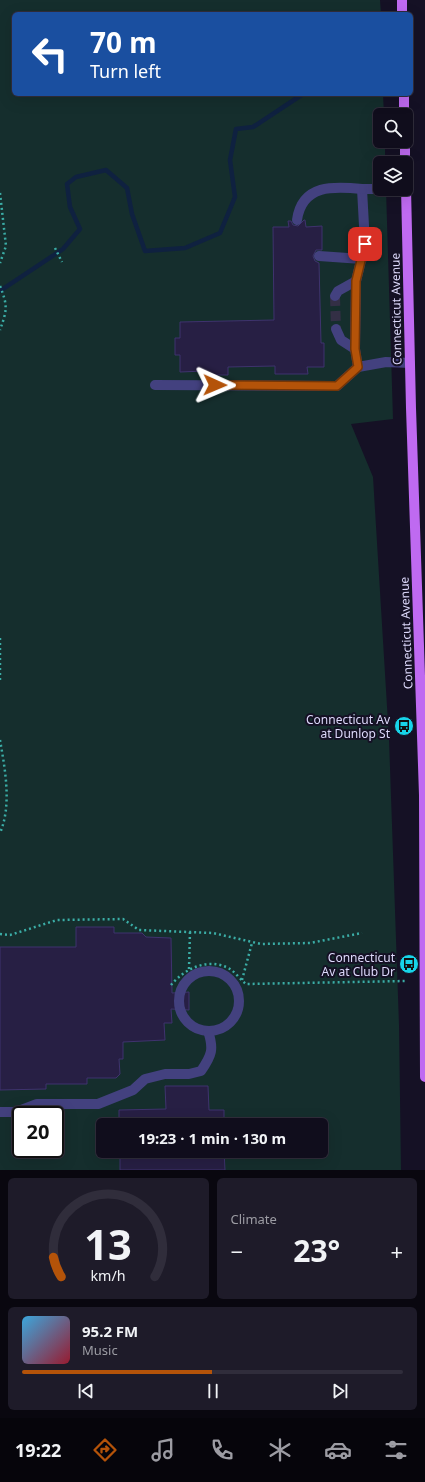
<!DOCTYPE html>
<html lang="en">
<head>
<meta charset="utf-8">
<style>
  body { margin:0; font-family:"Noto Sans",sans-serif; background:#1e1b29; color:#f1f3f6; height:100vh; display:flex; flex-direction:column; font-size:15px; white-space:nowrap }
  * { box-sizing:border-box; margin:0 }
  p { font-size:13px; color:#9c9ca3 }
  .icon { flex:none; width:22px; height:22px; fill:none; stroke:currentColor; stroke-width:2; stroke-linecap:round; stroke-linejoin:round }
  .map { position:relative; height:1170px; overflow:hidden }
  .sheet { display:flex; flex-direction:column; gap:8px; padding:8px; background:#09070f; flex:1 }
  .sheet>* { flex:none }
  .guide { position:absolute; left:12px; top:12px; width:401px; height:84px; border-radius:6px; box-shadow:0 4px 16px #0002,0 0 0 1px #302d3b; background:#1a4fa0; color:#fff; overflow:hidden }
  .tools { position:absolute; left:373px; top:108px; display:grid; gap:8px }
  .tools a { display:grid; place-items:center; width:40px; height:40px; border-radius:6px; background:#100d1c; box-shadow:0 4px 16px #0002,0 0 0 1px #302d3b; font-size:20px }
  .speed { position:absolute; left:12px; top:1106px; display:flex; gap:8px; font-size:20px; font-weight:700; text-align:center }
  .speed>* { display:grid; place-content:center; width:52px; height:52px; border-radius:50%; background:#100d1c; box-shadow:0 4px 16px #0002,0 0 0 1px #302d3b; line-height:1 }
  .speed .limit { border:2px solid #111; border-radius:6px; background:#fff; color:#111 }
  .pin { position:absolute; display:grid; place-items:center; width:34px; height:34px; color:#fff; margin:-17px; border-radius:8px; box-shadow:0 2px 6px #0006 }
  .me { position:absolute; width:44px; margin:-22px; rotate:91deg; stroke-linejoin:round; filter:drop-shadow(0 0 3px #0008) }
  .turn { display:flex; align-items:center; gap:14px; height:84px; padding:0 12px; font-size:18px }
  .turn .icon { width:52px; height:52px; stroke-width:2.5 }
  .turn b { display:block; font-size:28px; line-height:34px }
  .big { font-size:30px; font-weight:700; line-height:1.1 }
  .sheet .card { flex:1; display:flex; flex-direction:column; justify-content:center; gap:6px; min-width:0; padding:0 14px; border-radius:6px; background:#1e1b29 }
  .sheet .dial { align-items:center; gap:0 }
  .dial svg { height:104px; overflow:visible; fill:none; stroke:#302d3b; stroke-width:7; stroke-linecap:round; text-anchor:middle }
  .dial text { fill:#f1f3f6; stroke:none }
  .song { display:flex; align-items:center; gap:12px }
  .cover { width:48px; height:48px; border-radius:6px; background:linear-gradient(135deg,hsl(200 70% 55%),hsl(350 70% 35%)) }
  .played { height:4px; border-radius:2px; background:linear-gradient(90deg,#b45309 50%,#302d3b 50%) }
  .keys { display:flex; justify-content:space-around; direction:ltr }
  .heat { display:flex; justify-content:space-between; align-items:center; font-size:22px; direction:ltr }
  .sheet .tiles { flex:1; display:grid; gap:8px; grid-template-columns:1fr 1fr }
  .card:last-child { grid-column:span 2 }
  .trip { position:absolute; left:96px; top:1118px; width:232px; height:40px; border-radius:6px; background:#100d1c; box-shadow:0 4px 16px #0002,0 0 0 1px #302d3b; font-weight:700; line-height:40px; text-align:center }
  .menu { display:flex; height:64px; justify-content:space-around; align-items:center; background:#06050b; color:#9c9ca3 }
  .menu .icon { width:28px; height:28px }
  .menu .selected { color:#b45309 }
  .menu b { font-size:18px; color:#f1f3f6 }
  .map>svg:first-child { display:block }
</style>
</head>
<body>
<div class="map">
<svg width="425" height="1170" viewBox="0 0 425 1170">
  <rect width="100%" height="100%" fill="#151125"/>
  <path fill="#152e2d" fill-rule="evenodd" d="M 0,0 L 380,0 L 381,14 L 14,14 L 14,94 L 383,94 L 384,115 L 380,115 L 380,141 L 385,141 L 385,163 L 380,163 L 380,189 L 386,189 L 393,419 L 351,424 L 373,477 L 389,739 L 399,1025 L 401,1170 L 0,1170 ZM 21,1115 L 55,1115 L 55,1149 L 21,1149 ZM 103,1125 L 321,1125 L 321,1151 L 103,1151 Z"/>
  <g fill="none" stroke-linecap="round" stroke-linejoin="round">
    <path stroke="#0f2140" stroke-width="4.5" d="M 0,291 L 63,249 L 80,229 L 70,207 L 67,184 L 76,177 L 106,170 L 127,188 L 132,214 L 145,251 L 185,248 L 220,233 L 235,197 L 230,160 L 236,129 L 253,127 L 303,94"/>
  </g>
  <g fill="#271f44" stroke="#3f336e">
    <path d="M 304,220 L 305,220 L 306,227 L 322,226 L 322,250 L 316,250 L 313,256 L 315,261 L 319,263 L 321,343 L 324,343 L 324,367 L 307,367 L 308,374 L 275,374 L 275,366 L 228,367 L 228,375 L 205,375 L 205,371 L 180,372 L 180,355 L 175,355 L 175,338 L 180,338 L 180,322 L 274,320 L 273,227 L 289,227 L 288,221 L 291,221 L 293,225 L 298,226 Z"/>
    <path d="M 76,927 L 114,927 L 114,933 L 142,933 L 146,937 L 171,938 L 172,993 L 189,992 L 189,1010 L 171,1009 L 172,1023 L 164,1023 L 165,1040 L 123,1042 L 123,1059 L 119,1059 L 120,1074 L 116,1078 L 87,1078 L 87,1084 L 46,1084 L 46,1089 L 0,1090 L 0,947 L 76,947 Z"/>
    <path d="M 165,1086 L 208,1086 L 209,1110 L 224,1110 L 224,1125 L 119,1125 L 119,1110 L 166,1109 Z"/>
    <path d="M 120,1151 L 224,1151 L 225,1170 L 120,1170 Z"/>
  </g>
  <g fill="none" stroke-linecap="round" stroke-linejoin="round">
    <path stroke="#332f45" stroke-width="10" stroke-dasharray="10 5" stroke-linecap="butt" d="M 335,296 L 336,329"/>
    <g stroke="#3bada6" stroke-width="2.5" stroke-dasharray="2 3" stroke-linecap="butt">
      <path d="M 0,193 L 6,246 L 0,263"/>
      <path d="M 55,248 L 62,262"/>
      <path d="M 0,286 C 8,306 7,310 0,330"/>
      <path d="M 0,638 L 0,680"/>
      <path d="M 0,740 C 5,769 12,805 0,833"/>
      <path d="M 0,934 L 10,935 L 57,920 L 123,919 L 139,930 L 213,933 L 261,944 L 310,943 L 362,933"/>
      <path d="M 189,969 L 190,931"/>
      <path d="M 242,980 L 252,943"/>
      <path d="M 171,985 C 185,968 209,957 230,969 C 236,973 241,980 246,984 L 406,981"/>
    </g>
    <g stroke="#43417f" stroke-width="10">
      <path d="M 406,189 L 362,189 L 365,244 L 356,281 L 355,349 L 358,367 L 386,362 L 410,363"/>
      <path d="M 297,220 C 302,184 334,186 362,189"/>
      <path d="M 319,256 L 362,259"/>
      <path d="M 335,296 L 338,291 L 356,281"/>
      <path d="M 336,329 L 341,340 L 355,349"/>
      <path d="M 155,385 L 337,386 L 358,367"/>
      <circle cx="209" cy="1001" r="30"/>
      <path d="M 0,1112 L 16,1112 L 37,1104 L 98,1104 L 133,1090 L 145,1079 L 165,1074 L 189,1074 L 201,1071 C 212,1055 214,1049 208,1031"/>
    </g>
    <g stroke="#bf6af1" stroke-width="10">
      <path d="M 402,0 L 402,14"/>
      <path d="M 404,94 L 404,115"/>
      <path d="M 405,141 L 405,163"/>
      <path d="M 406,188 L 411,408 L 424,795 L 425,1077"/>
    </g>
  </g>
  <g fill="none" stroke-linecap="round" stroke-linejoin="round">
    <defs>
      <path id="route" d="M 215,385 L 337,386 L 358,367 L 355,349 L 356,281 L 365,244"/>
    </defs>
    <use href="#route" stroke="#753606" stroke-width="10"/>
    <use href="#route" stroke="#b45309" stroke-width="7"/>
  </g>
  <defs>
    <symbol id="bus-disc" viewBox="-11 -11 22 22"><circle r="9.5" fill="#17d4e9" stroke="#151125"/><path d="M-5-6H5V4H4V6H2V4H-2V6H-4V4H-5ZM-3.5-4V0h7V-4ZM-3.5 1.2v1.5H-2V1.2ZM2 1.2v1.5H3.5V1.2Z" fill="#111"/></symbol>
  </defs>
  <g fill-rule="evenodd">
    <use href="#bus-disc" x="393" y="715" width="22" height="22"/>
    <use href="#bus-disc" x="398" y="953" width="22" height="22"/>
  </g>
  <g text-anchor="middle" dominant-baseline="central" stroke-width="4" stroke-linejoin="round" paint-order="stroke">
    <g font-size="12" fill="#ddd9fb" stroke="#151125">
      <text transform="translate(396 309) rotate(-91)">Connecticut Avenue</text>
      <text transform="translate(406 633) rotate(-92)">Connecticut Avenue</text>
    </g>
    <g font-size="12" fill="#ddd9fb" stroke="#151125" text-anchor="end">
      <text x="390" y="719">Connecticut Av<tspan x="390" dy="14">at Dunlop St</tspan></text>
      <text x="395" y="957">Connecticut<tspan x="395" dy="14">Av at Club Dr</tspan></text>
    </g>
  </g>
</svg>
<div class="tools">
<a><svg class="icon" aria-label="search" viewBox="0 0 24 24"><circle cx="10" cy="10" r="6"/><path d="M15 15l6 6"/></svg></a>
<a><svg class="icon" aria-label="layers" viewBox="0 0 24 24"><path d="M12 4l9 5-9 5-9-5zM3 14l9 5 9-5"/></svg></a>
</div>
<div class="speed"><div class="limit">20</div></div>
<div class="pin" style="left:365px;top:244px;background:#d93025"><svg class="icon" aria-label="arrive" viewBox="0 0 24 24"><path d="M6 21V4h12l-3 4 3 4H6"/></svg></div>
<svg class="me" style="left:215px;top:385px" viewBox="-20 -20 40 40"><path d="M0-17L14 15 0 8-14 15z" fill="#b45309" stroke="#fff" stroke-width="4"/></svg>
<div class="trip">19:23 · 1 min · 130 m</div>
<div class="guide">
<div class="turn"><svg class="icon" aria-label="left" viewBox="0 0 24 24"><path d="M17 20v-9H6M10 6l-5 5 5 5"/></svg><div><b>70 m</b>Turn left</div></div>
</div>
</div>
<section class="sheet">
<div class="tiles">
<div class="card dial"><svg viewBox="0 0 100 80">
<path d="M14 69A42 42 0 1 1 86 69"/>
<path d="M14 69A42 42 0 0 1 8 54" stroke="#b45309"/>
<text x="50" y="56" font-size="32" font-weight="700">13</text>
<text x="50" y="72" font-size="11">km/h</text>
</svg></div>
<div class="card"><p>Climate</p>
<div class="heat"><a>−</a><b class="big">23°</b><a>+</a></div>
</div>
<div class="card">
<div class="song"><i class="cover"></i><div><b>95.2 FM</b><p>Music</p></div></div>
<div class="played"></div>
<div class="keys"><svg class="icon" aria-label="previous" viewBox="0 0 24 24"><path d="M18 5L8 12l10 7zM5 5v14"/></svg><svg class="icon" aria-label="pause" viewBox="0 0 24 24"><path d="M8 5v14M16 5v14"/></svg><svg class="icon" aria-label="next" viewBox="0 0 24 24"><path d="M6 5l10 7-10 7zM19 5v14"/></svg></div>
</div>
</div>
</section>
<nav class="menu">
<b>19:22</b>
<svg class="icon selected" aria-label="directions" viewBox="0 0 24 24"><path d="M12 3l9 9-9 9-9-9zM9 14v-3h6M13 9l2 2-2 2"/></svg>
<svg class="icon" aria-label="music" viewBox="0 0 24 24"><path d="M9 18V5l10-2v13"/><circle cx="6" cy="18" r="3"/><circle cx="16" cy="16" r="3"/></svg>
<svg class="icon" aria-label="phone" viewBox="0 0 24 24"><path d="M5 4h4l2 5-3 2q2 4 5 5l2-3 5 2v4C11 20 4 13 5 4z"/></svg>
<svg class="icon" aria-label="climate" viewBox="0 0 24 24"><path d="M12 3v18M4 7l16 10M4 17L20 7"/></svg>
<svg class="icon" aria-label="car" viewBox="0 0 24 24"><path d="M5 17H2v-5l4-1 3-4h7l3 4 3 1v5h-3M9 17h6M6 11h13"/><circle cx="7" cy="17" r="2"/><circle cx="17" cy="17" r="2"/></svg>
<svg class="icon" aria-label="filters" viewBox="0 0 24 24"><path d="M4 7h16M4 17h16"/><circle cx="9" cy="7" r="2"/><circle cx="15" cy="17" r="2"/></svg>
</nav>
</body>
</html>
